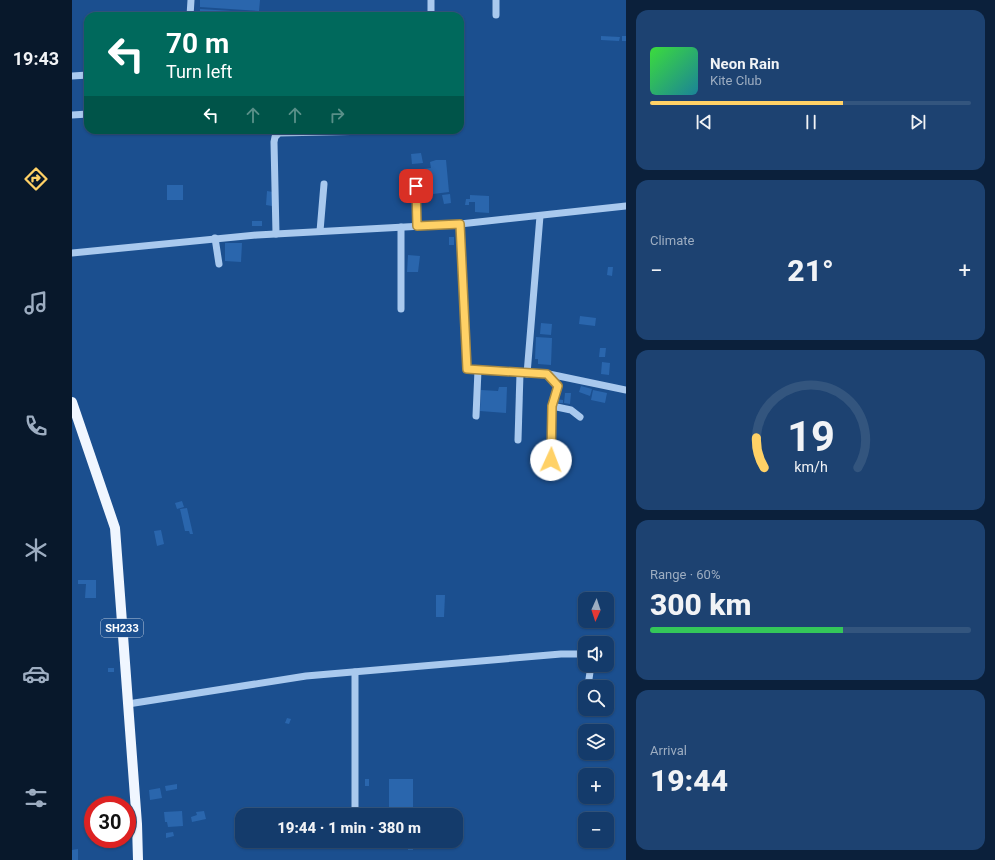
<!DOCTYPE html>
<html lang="en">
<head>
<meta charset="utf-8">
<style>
  body { margin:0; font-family:Roboto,sans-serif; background:#1d4271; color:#f1f3f6; height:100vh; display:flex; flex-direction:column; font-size:15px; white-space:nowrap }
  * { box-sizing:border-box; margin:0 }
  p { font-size:13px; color:#9dadc1 }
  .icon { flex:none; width:22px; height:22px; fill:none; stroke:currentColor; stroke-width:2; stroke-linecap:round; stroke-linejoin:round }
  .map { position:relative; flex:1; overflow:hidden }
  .details { display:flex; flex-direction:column; gap:10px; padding:10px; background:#0b203b; width:369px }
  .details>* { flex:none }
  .top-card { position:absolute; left:12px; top:12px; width:380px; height:122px; border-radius:12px; box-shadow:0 1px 3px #0004,0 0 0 1px #33557e; background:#00695c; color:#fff; overflow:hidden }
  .needle { width:26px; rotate:183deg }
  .controls { position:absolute; left:506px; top:592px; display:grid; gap:8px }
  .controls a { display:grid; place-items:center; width:36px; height:36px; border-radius:8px; background:#143b6b; box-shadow:0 1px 3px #0004,0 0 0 1px #33557e; font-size:20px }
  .speed { position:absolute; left:12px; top:796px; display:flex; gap:8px; font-size:20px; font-weight:700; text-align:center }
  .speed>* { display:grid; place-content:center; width:52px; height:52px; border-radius:50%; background:#143b6b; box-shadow:0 1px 3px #0004,0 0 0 1px #33557e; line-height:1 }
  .speed .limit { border:6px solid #d22; background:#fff; color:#111 }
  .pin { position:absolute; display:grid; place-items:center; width:34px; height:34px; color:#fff; margin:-17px; border-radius:8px; box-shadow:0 2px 6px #0006 }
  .me { position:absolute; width:44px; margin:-22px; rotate:2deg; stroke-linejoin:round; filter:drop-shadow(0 0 3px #0008) }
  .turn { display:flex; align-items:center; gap:14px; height:84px; padding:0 16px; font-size:18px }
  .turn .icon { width:52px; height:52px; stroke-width:2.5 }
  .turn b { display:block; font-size:28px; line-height:34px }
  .lanes { display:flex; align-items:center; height:38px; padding:0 16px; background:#0003; justify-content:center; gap:20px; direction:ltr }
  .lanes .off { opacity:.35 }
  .big { font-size:30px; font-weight:800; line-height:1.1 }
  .details .widget { flex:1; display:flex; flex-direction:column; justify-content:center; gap:6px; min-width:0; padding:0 14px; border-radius:12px; background:#1d4271 }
  .details .dial { align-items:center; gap:0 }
  .dial svg { height:104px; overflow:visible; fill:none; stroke:#33557e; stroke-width:7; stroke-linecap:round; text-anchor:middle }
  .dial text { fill:#f1f3f6; stroke:none }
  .song { display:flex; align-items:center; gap:12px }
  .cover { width:48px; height:48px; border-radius:6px; background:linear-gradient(135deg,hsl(120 70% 55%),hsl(190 70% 35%)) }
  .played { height:4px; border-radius:2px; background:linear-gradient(90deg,#ffd166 60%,#33557e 60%) }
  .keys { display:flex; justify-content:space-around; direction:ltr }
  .heat { display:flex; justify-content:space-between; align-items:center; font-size:22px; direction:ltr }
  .charge { height:6px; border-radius:3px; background:linear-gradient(90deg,#34c759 60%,#33557e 0) }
  .trip { position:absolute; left:163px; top:808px; width:228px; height:40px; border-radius:12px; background:#143b6b; box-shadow:0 1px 3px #0004,0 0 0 1px #33557e; font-weight:800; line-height:40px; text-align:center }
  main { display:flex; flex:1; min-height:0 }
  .menu { display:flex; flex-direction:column; width:72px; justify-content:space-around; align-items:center; background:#08182b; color:#9dadc1 }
  .menu .icon { width:28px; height:28px }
  .menu .current { color:#ffd166 }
  .menu b { font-size:18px; color:#f1f3f6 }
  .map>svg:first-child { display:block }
</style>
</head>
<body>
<main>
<nav class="menu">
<b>19:43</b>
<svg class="icon current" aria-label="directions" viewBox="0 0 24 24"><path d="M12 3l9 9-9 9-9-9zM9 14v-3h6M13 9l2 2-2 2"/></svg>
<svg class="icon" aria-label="music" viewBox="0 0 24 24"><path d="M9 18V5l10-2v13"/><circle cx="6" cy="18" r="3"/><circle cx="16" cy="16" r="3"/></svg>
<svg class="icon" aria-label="phone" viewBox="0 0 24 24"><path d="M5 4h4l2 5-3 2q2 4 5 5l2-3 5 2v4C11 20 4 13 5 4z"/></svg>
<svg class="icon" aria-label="climate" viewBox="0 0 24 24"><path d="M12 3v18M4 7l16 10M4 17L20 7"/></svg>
<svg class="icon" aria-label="car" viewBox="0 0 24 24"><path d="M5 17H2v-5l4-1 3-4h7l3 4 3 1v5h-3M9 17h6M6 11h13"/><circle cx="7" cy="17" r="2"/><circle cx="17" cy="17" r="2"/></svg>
<svg class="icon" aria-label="filters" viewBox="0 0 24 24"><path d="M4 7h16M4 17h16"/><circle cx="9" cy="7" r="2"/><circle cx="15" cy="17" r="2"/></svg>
</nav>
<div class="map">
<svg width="554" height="860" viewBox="0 0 554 860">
  <rect width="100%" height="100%" fill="#1b4f8f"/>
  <g fill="#2a66ad">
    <path d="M 128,0 L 188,0 L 187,11 L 128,7 Z"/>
    <path d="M 128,9 L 191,13 L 191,16 L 128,16 Z"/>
    <path d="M 529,36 L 548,37 L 547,41 L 529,40 Z"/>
    <rect x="550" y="36" width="4" height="5"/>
    <path d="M 349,153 L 351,163 L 340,164 L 339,154 Z"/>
    <path d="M 364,160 L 374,160 L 377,192 L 353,195 L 351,169 L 359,168 L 358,162 Z"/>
    <rect x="95" y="185" width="16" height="15"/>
    <path d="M 195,191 L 201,192 L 200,206 L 194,205 Z"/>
    <path d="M 378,194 L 379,203 L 372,204 L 370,195 Z"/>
    <path d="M 398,195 L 417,196 L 417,213 L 403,212 L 403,202 L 397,202 L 397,205 L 393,205 L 394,199 L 398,199 Z"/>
    <rect x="180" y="221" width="10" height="5"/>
    <rect x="377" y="237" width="5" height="8"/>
    <path d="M 153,243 L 170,243 L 169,262 L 153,261 Z"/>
    <path d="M 336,255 L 348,256 L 346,272 L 335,272 Z"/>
    <path d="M 536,267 L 541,267 L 540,276 L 535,275 Z"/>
    <path d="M 508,316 L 524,318 L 523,326 L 507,324 Z"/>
    <path d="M 469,323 L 480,324 L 479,335 L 468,334 Z"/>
    <path d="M 464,337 L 480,338 L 479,365 L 466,364 L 466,359 L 463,359 Z"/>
    <path d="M 528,348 L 534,348 L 533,357 L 527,357 Z"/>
    <path d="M 530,362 L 538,363 L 537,375 L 529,374 Z"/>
    <path d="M 509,386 L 520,389 L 518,396 L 507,392 Z"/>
    <path d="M 427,387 L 435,387 L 434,413 L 408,411 L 409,390 L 426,391 Z"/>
    <path d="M 521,390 L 535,393 L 533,403 L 519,400 Z"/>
    <path d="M 493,393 L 499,393 L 498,404 L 492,403 Z"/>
    <path d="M 484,399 L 491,400 L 491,403 L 484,403 Z"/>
    <path d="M 110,501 L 112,507 L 105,509 L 103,503 Z"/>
    <path d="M 115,508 L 121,534 L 118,534 L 117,531 L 113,531 L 108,509 Z"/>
    <path d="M 89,530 L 92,544 L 85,546 L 82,531 Z"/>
    <path d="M 6,580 L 24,580 L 24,598 L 13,598 L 14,584 L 6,584 Z"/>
    <path d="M 364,595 L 373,595 L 372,617 L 364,617 Z"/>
    <rect x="36" y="668" width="6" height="4"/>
    <path d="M 215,718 L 219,719 L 217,724 L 213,723 Z"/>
    <rect x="293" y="779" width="4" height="7"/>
    <rect x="317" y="779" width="24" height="36"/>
    <path d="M 105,784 L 105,789 L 94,791 L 93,786 Z"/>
    <path d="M 88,788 L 90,798 L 78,800 L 77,790 Z"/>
    <path d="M 110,811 L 111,826 L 96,827 L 95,822 L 93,822 L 92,812 Z"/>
    <path d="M 132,811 L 134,819 L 120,822 L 119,817 L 125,815 L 124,812 Z"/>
    <path d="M 101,832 L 102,836 L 94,838 L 94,833 Z"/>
    <rect x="336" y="841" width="5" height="9"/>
    <path d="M 6,849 L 6,860 L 0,860 L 0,850 Z"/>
  </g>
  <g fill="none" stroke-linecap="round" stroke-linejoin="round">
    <g stroke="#a9c9ee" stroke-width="7">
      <path d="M 424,15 L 424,0"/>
      <path d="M 118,16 L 119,0"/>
      <path d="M 359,16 L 359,0"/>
      <path d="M 0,76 L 16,75"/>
      <path d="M 0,115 L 16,114"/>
      <path d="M 343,173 L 345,226"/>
      <path d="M 388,224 L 554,206"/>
      <path d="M 248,231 L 252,184"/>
      <path d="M 204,234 L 202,142 L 203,137 L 207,133 L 349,130"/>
      <path d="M 143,238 L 147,264"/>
      <path d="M 0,253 L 185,235 L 388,224 L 395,369 L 477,374 L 554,390"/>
      <path d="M 329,309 L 329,227"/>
      <path d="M 455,374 L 468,216"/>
      <path d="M 475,374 L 486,386 L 480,406 L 479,460"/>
      <path d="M 480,406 L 499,410 L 508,417"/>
      <path d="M 404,416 L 406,370"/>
      <path d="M 446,440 L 448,373"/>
      <path d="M 516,686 L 519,665"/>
      <path d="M 56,704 L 234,676 L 489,654 L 513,654"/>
      <path d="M 283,814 L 283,672"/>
    </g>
    <path stroke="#f0f6ff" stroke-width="10" d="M 0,402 L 43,528 L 65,824 L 66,860"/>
  </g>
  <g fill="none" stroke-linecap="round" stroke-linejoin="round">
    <defs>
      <path id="route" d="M 344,186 L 345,226 L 388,224 L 395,369 L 475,374 L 486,386 L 480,406 L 479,460"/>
    </defs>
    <use href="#route" stroke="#a68842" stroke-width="10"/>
    <use href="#route" stroke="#ffd166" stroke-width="7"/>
  </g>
  <g text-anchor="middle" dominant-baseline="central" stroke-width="4" stroke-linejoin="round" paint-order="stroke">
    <rect fill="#1b4f8f" stroke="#bbcadd" stroke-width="1" x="29" y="619" width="42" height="18" rx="3"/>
    <g font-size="11" font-weight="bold" fill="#fff">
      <text x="50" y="628">SH233</text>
    </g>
  </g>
</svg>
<div class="controls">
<a><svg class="needle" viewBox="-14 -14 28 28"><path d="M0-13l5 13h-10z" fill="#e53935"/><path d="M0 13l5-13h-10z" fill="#9dadc1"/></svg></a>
<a><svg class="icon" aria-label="sound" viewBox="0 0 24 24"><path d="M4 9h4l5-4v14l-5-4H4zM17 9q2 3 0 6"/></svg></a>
<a><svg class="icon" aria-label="search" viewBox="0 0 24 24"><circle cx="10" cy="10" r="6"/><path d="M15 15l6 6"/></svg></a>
<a><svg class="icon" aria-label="layers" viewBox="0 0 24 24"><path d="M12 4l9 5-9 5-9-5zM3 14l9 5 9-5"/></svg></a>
<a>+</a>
<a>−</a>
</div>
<div class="speed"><div class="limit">30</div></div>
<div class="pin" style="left:344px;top:186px;background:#d93025"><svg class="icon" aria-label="arrive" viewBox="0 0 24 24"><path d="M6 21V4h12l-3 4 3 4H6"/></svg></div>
<svg class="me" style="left:479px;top:460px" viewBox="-20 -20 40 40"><circle r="19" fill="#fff"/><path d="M0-13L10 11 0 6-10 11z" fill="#ffd166"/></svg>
<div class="trip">19:44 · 1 min · 380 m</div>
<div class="top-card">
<div class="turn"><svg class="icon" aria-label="left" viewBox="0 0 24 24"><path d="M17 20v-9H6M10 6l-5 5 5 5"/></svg><div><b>70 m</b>Turn left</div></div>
<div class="lanes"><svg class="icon" aria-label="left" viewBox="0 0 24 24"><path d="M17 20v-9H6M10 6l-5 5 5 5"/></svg><svg class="icon off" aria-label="ahead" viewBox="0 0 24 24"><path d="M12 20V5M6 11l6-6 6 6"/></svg><svg class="icon off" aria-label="ahead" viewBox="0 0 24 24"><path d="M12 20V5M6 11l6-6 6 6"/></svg><svg class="icon off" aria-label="right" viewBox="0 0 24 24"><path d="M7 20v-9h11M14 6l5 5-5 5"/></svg></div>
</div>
</div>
<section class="details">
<div class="widget">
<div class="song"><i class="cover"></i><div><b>Neon Rain</b><p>Kite Club</p></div></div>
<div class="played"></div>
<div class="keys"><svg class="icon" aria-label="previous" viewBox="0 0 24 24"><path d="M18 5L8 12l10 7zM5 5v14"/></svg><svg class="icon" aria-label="pause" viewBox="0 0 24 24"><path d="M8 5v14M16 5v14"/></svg><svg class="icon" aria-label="next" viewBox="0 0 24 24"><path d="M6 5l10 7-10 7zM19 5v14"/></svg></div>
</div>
<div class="widget"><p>Climate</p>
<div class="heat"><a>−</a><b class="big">21°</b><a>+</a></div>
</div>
<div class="widget dial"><svg viewBox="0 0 100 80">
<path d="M14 69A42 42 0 1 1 86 69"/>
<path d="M14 69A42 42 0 0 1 8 46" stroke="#ffd166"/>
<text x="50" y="56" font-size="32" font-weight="700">19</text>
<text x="50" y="72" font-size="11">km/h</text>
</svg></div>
<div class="widget"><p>Range · 60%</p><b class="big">300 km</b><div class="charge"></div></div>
<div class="widget"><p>Arrival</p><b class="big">19:44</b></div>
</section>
</main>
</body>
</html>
